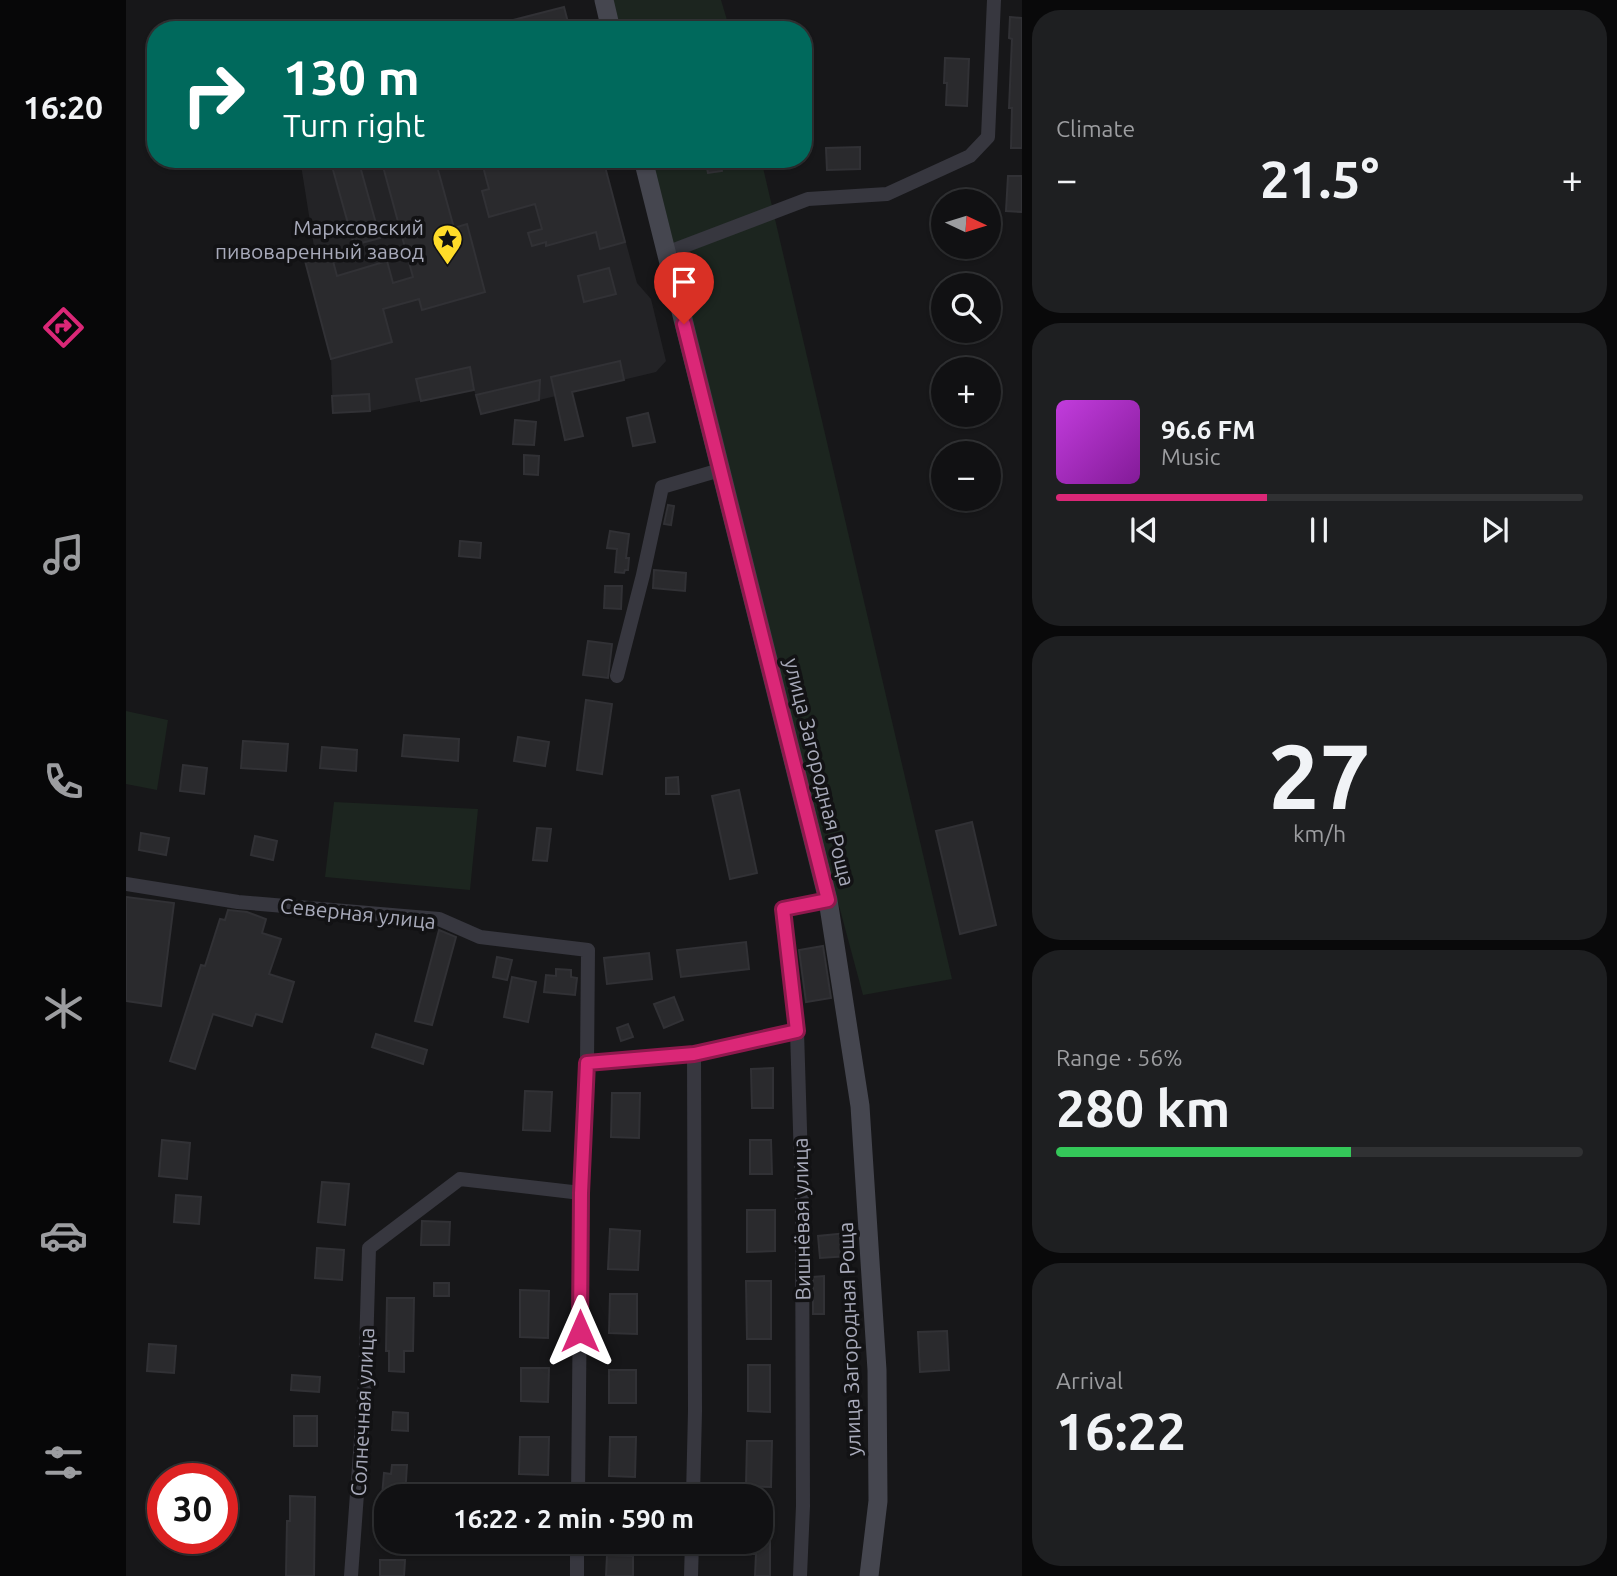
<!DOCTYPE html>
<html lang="en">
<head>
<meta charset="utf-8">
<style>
  body { margin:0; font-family:Ubuntu,sans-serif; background:#1e1f21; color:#f1f3f6; height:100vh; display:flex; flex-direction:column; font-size:26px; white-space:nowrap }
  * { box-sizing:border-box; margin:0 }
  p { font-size:23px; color:#9c9da0 }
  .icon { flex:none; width:38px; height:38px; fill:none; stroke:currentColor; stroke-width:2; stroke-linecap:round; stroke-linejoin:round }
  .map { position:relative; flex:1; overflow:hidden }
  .details { display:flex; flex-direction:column; gap:10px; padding:10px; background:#09090a; width:595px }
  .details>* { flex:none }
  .hud { position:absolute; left:21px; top:21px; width:665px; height:147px; border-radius:28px; box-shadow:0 2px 5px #0004,0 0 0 2px #303133; background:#00695c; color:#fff; overflow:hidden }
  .needle { width:46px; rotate:94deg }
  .tools { position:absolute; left:805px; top:189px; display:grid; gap:14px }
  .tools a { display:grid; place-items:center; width:70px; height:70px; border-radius:50%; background:#111113; box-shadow:0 2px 5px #0004,0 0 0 2px #303133; font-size:35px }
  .speed { position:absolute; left:21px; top:1463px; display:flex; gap:14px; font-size:35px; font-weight:700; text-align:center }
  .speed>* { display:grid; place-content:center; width:91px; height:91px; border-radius:50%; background:#111113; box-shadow:0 2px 5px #0004,0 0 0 2px #303133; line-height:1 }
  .speed .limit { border:10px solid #d22; background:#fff; color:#111 }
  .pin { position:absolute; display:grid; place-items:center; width:60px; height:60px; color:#fff; margin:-72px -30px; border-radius:50% 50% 50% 0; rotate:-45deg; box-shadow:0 0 7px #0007 }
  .pin .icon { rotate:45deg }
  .me { position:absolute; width:77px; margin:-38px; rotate:0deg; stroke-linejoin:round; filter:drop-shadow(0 0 5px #0008) }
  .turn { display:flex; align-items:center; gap:24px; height:147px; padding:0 21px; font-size:32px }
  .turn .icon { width:91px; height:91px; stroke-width:2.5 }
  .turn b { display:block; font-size:49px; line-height:60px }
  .big { font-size:52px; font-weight:700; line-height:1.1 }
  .details .widget { flex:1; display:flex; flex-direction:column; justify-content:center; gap:10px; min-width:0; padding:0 24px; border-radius:28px; background:#1e1f21 }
  .details .dial { align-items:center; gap:0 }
  .dial b { font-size:91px; line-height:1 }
  .song { display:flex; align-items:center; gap:21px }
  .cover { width:84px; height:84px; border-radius:10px; background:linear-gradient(135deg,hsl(290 70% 55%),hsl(290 70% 35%)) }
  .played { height:7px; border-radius:4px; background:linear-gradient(90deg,#db2777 40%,#303133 40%) }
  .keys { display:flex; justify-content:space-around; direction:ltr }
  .heat { display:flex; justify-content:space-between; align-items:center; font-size:38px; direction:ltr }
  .charge { height:10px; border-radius:5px; background:linear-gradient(90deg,#34c759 56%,#303133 0) }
  .trip { position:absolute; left:248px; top:1484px; width:399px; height:70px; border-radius:28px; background:#111113; box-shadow:0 2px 5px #0004,0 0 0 2px #303133; font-weight:700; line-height:70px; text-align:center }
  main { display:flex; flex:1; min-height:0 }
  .tabs { display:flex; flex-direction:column; width:126px; justify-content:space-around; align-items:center; background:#070708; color:#9c9da0 }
  .tabs .icon { width:49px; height:49px }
  .tabs .current { color:#db2777 }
  .tabs b { font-size:32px; color:#f1f3f6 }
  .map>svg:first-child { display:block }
</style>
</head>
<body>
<main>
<nav class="tabs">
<b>16:20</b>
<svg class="icon current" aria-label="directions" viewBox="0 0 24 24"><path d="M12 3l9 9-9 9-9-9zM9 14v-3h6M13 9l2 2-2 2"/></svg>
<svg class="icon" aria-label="music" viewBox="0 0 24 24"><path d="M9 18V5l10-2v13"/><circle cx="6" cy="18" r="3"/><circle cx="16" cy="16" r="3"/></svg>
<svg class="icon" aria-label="phone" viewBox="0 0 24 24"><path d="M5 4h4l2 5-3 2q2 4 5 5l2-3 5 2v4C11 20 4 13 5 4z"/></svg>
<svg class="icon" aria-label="climate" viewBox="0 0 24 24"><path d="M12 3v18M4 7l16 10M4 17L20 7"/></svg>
<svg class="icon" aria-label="car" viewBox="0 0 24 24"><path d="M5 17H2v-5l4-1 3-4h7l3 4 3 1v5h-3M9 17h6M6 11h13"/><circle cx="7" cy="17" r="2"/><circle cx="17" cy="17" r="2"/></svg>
<svg class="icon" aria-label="filters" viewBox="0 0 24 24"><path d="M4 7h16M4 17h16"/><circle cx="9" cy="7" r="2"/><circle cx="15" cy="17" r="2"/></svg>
</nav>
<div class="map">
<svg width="896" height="1576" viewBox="0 0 896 1576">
  <rect width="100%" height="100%" fill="#171719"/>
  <path fill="#232326" d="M 174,159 L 477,159 L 511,283 L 525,299 L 540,361 L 530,372 L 355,414 L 348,390 L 244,411 L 207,413 L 205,359 L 178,257 L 189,253 Z"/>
  <g fill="#1c251f">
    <path d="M 478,0 L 595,0 L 604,30 L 485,30 Z"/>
    <path d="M 517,159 L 635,159 L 826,979 L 737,995 L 568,366 Z"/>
    <path d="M 0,711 L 42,720 L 31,790 L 0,784 Z"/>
    <path d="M 208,802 L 352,809 L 344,890 L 199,877 Z"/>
  </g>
  <g fill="#2a2a2d" stroke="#313135" stroke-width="2">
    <path d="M 438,7 L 444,30 L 365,30 L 364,26 Z"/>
    <path d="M 884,17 L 896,18 L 896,148 L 885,148 L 886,108 L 883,108 L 886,39 L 883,38 Z"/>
    <path d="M 819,58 L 843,59 L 841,106 L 820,105 L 821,83 L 818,83 Z"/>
    <path d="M 734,147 L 734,169 L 701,170 L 700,148 Z"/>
    <path d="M 204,159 L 232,159 L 254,238 L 228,245 Z"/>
    <path d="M 255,159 L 309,159 L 328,228 L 341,224 L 359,292 L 296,310 L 293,299 L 257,309 L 266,342 L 205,359 L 178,257 L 204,250 L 211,276 L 261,261 L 267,283 L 287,277 Z"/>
    <path d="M 355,159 L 477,159 L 499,242 L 474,249 L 470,232 L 420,246 L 420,242 L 406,246 L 402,233 L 416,229 L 409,204 L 363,217 L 356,191 L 363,189 Z"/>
    <path d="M 579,159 L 594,159 L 596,171 L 582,173 Z"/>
    <path d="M 882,176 L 896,176 L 896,212 L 880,211 Z"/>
    <path d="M 483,268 L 490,294 L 458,302 L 452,276 Z"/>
    <path d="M 494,361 L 498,380 L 446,392 L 457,436 L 439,440 L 425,377 Z"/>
    <path d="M 344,367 L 348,390 L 295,401 L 290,379 Z"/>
    <path d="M 414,380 L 413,400 L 355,414 L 350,395 Z"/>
    <path d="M 243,394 L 244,411 L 207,413 L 206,396 Z"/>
    <path d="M 522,413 L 529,442 L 507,446 L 501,418 Z"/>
    <path d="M 389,420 L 410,422 L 408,445 L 387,444 Z"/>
    <path d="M 398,455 L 413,456 L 412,475 L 398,474 Z"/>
    <path d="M 542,505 L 548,506 L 545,525 L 538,524 Z"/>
    <path d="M 484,531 L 503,534 L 500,558 L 503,558 L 502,570 L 499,570 L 498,573 L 489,572 L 491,549 L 481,548 Z"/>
    <path d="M 334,541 L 355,543 L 354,558 L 333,556 Z"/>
    <path d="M 528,570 L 560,573 L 559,591 L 527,588 Z"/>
    <path d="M 479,586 L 496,586 L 495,609 L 478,608 Z"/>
    <path d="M 462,641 L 486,644 L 482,678 L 457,675 Z"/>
    <path d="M 460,700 L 486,704 L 476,774 L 451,770 Z"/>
    <path d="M 278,735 L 333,739 L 332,761 L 276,756 Z"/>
    <path d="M 392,737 L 423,742 L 419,766 L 388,761 Z"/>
    <path d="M 117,741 L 162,744 L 160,771 L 115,768 Z"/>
    <path d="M 196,747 L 231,750 L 230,771 L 194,768 Z"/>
    <path d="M 57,765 L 81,768 L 78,794 L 54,791 Z"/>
    <path d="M 552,777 L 553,794 L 540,794 L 540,778 Z"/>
    <path d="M 613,790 L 631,873 L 604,879 L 586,796 Z"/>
    <path d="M 846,822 L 870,925 L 834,934 L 810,831 Z"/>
    <path d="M 411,828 L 425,829 L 421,861 L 407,860 Z"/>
    <path d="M 15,833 L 43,838 L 40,855 L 13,850 Z"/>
    <path d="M 129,836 L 151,841 L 147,860 L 125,855 Z"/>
    <path d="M 0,897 L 48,903 L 35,1006 L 0,1001 Z"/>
    <path d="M 102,910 L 121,912 L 140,919 L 136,933 L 155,939 L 143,974 L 168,982 L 156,1022 L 130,1014 L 126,1026 L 87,1014 L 69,1069 L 44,1061 L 75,965 L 79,966 L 94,919 L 99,920 Z"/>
    <path d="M 313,930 L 330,937 L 306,1025 L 289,1021 Z"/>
    <path d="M 620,942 L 623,969 L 555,977 L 551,950 Z"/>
    <path d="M 697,946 L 705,998 L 680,1002 L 673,950 Z"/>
    <path d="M 523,953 L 526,979 L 481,984 L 478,958 Z"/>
    <path d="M 371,957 L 386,960 L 381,980 L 367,977 Z"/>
    <path d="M 430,969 L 445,970 L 445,977 L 451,978 L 449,995 L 418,992 L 420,975 L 430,976 Z"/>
    <path d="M 386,977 L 410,982 L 402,1022 L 378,1017 Z"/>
    <path d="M 548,997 L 557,1020 L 538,1028 L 528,1004 Z"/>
    <path d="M 502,1024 L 507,1037 L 495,1041 L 491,1028 Z"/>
    <path d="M 250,1034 L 301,1050 L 297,1064 L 246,1047 Z"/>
    <path d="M 647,1068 L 647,1108 L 626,1108 L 625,1069 Z"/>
    <path d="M 399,1091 L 426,1092 L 424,1131 L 397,1130 Z"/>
    <path d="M 486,1093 L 514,1093 L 513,1138 L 485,1137 Z"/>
    <path d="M 36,1140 L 64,1143 L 61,1179 L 33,1176 Z"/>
    <path d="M 624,1140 L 645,1140 L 646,1174 L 624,1174 Z"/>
    <path d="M 196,1182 L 223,1184 L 219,1225 L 192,1222 Z"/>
    <path d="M 50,1195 L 75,1197 L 73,1224 L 48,1222 Z"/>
    <path d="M 621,1210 L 649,1210 L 649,1251 L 621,1252 Z"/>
    <path d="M 296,1221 L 324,1222 L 323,1245 L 295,1245 Z"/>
    <path d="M 484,1229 L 514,1231 L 512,1270 L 482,1269 Z"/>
    <path d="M 721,1233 L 723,1256 L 694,1258 L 692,1236 Z"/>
    <path d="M 191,1248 L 218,1250 L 216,1280 L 189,1278 Z"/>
    <path d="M 698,1276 L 698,1314 L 687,1314 L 687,1277 Z"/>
    <path d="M 620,1281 L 645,1281 L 645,1339 L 621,1339 Z"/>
    <rect x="308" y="1283" width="15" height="13"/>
    <path d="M 394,1290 L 423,1291 L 422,1338 L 394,1337 Z"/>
    <path d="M 484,1294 L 511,1294 L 511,1334 L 483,1333 Z"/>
    <path d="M 261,1298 L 288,1298 L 287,1351 L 278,1351 L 278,1372 L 263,1371 L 263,1351 L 260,1351 Z"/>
    <path d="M 821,1331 L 823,1370 L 794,1372 L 792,1332 Z"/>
    <path d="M 23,1344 L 50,1346 L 48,1373 L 21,1371 Z"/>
    <path d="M 622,1365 L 644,1365 L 644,1412 L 622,1411 Z"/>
    <path d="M 395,1368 L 423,1368 L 422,1402 L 395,1401 Z"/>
    <rect x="483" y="1370" width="27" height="33"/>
    <path d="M 166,1375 L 194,1377 L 193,1392 L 165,1390 Z"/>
    <path d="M 267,1412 L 282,1413 L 282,1431 L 266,1430 Z"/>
    <rect x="168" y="1416" width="23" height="30"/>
    <path d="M 394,1437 L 423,1437 L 422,1475 L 393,1474 Z"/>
    <path d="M 484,1437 L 510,1437 L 509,1477 L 483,1476 Z"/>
    <path d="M 621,1441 L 646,1441 L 645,1487 L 620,1486 Z"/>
    <path d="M 266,1465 L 281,1465 L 279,1496 L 256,1496 L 258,1473 L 265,1474 Z"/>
    <path d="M 164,1496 L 189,1497 L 188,1576 L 160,1576 L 161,1521 L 164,1521 Z"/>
    <path d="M 619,1542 L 644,1542 L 644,1576 L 629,1576 L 630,1554 L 619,1554 Z"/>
    <path d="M 481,1555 L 507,1556 L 507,1576 L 480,1576 Z"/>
    <path d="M 254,1560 L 279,1560 L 278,1576 L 254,1576 Z"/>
  </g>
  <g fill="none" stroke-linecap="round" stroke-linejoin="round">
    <g stroke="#37373f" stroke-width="14">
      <path d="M 540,253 L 682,199 L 761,194 L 844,156 L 862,137 L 868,0"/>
      <path d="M 491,676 L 517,575 L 536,487 L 594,470"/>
      <path d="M 0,884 L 112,902 L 313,919 L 354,937 L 462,950 L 461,1063 L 455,1193 L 452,1496"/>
      <path d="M 461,1063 L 568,1053 L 671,1031"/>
      <path d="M 567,1496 L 569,1411 L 568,1053"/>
      <path d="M 225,1576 L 239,1384 L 243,1248 L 334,1179 L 455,1193"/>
      <path d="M 451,1576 L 451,1542"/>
      <path d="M 565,1576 L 566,1542"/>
      <path d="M 674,1576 L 677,1506 L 676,1195 L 671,1031 L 657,909 L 702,900"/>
    </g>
    <g stroke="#45464f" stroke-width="19">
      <path d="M 478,0 L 485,30"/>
      <path d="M 517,159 L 702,900 L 734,1106 L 751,1370 L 752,1501 L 743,1576"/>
    </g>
  </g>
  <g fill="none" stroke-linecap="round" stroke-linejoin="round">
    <defs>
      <path id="route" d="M 454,1331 L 455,1193 L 461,1063 L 568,1054 L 671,1031 L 657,909 L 702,900 L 558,324"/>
    </defs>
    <use href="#route" stroke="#8e194d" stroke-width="18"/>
    <use href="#route" stroke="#db2777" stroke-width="12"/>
  </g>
  <defs>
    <symbol id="sight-pin" viewBox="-11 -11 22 30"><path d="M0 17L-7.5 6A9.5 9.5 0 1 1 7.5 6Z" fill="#ffdc29" stroke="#121214"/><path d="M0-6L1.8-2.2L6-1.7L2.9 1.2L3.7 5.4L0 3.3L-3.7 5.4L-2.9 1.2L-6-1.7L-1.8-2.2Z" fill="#111"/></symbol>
  </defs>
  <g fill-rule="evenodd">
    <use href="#sight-pin" x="304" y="222" width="35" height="47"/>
  </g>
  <g text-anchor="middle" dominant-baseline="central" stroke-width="7" stroke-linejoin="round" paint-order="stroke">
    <g font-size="21" fill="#a8aaba" stroke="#121214" text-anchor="end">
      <text x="298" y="227">Марксовский<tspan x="298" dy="24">пивоваренный завод</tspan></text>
    </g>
    <g font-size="21" fill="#a8aaba" stroke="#121214">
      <text transform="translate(694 772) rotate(76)">улица Загородная Роща</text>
      <text transform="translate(232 913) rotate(6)">Северная улица</text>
      <text transform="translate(675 1219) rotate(-91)">Вишнёвая улица</text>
      <text transform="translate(723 1339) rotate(-92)">улица Загородная Роща</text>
      <text transform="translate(236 1412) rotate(-87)">Солнечная улица</text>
    </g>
  </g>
</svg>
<div class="tools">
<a><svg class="needle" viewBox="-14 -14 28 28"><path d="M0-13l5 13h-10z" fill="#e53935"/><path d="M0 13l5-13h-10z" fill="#9c9da0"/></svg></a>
<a><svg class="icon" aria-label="search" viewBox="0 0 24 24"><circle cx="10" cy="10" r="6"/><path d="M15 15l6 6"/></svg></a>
<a>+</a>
<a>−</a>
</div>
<div class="speed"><div class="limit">30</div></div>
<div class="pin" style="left:558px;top:324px;background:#d93025"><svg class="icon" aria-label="arrive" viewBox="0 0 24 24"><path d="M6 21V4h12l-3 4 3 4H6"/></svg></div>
<svg class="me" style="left:454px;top:1331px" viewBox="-20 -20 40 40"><path d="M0-17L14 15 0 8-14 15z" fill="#db2777" stroke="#fff" stroke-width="4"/></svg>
<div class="trip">16:22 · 2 min · 590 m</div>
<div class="hud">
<div class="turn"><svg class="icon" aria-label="right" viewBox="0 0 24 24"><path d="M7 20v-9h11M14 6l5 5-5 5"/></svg><div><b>130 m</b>Turn right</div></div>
</div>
</div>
<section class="details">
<div class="widget"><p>Climate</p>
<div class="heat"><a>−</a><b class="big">21.5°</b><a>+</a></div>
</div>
<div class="widget">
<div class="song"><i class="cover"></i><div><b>96.6 FM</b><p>Music</p></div></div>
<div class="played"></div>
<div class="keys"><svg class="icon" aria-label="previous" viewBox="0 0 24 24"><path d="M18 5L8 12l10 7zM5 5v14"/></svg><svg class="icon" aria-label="pause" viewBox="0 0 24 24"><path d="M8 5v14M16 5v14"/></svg><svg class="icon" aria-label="next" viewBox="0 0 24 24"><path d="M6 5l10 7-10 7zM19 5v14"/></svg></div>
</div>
<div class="widget dial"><b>27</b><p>km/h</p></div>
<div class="widget"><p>Range · 56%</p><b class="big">280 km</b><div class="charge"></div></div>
<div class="widget"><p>Arrival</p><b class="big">16:22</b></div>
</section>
</main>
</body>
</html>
